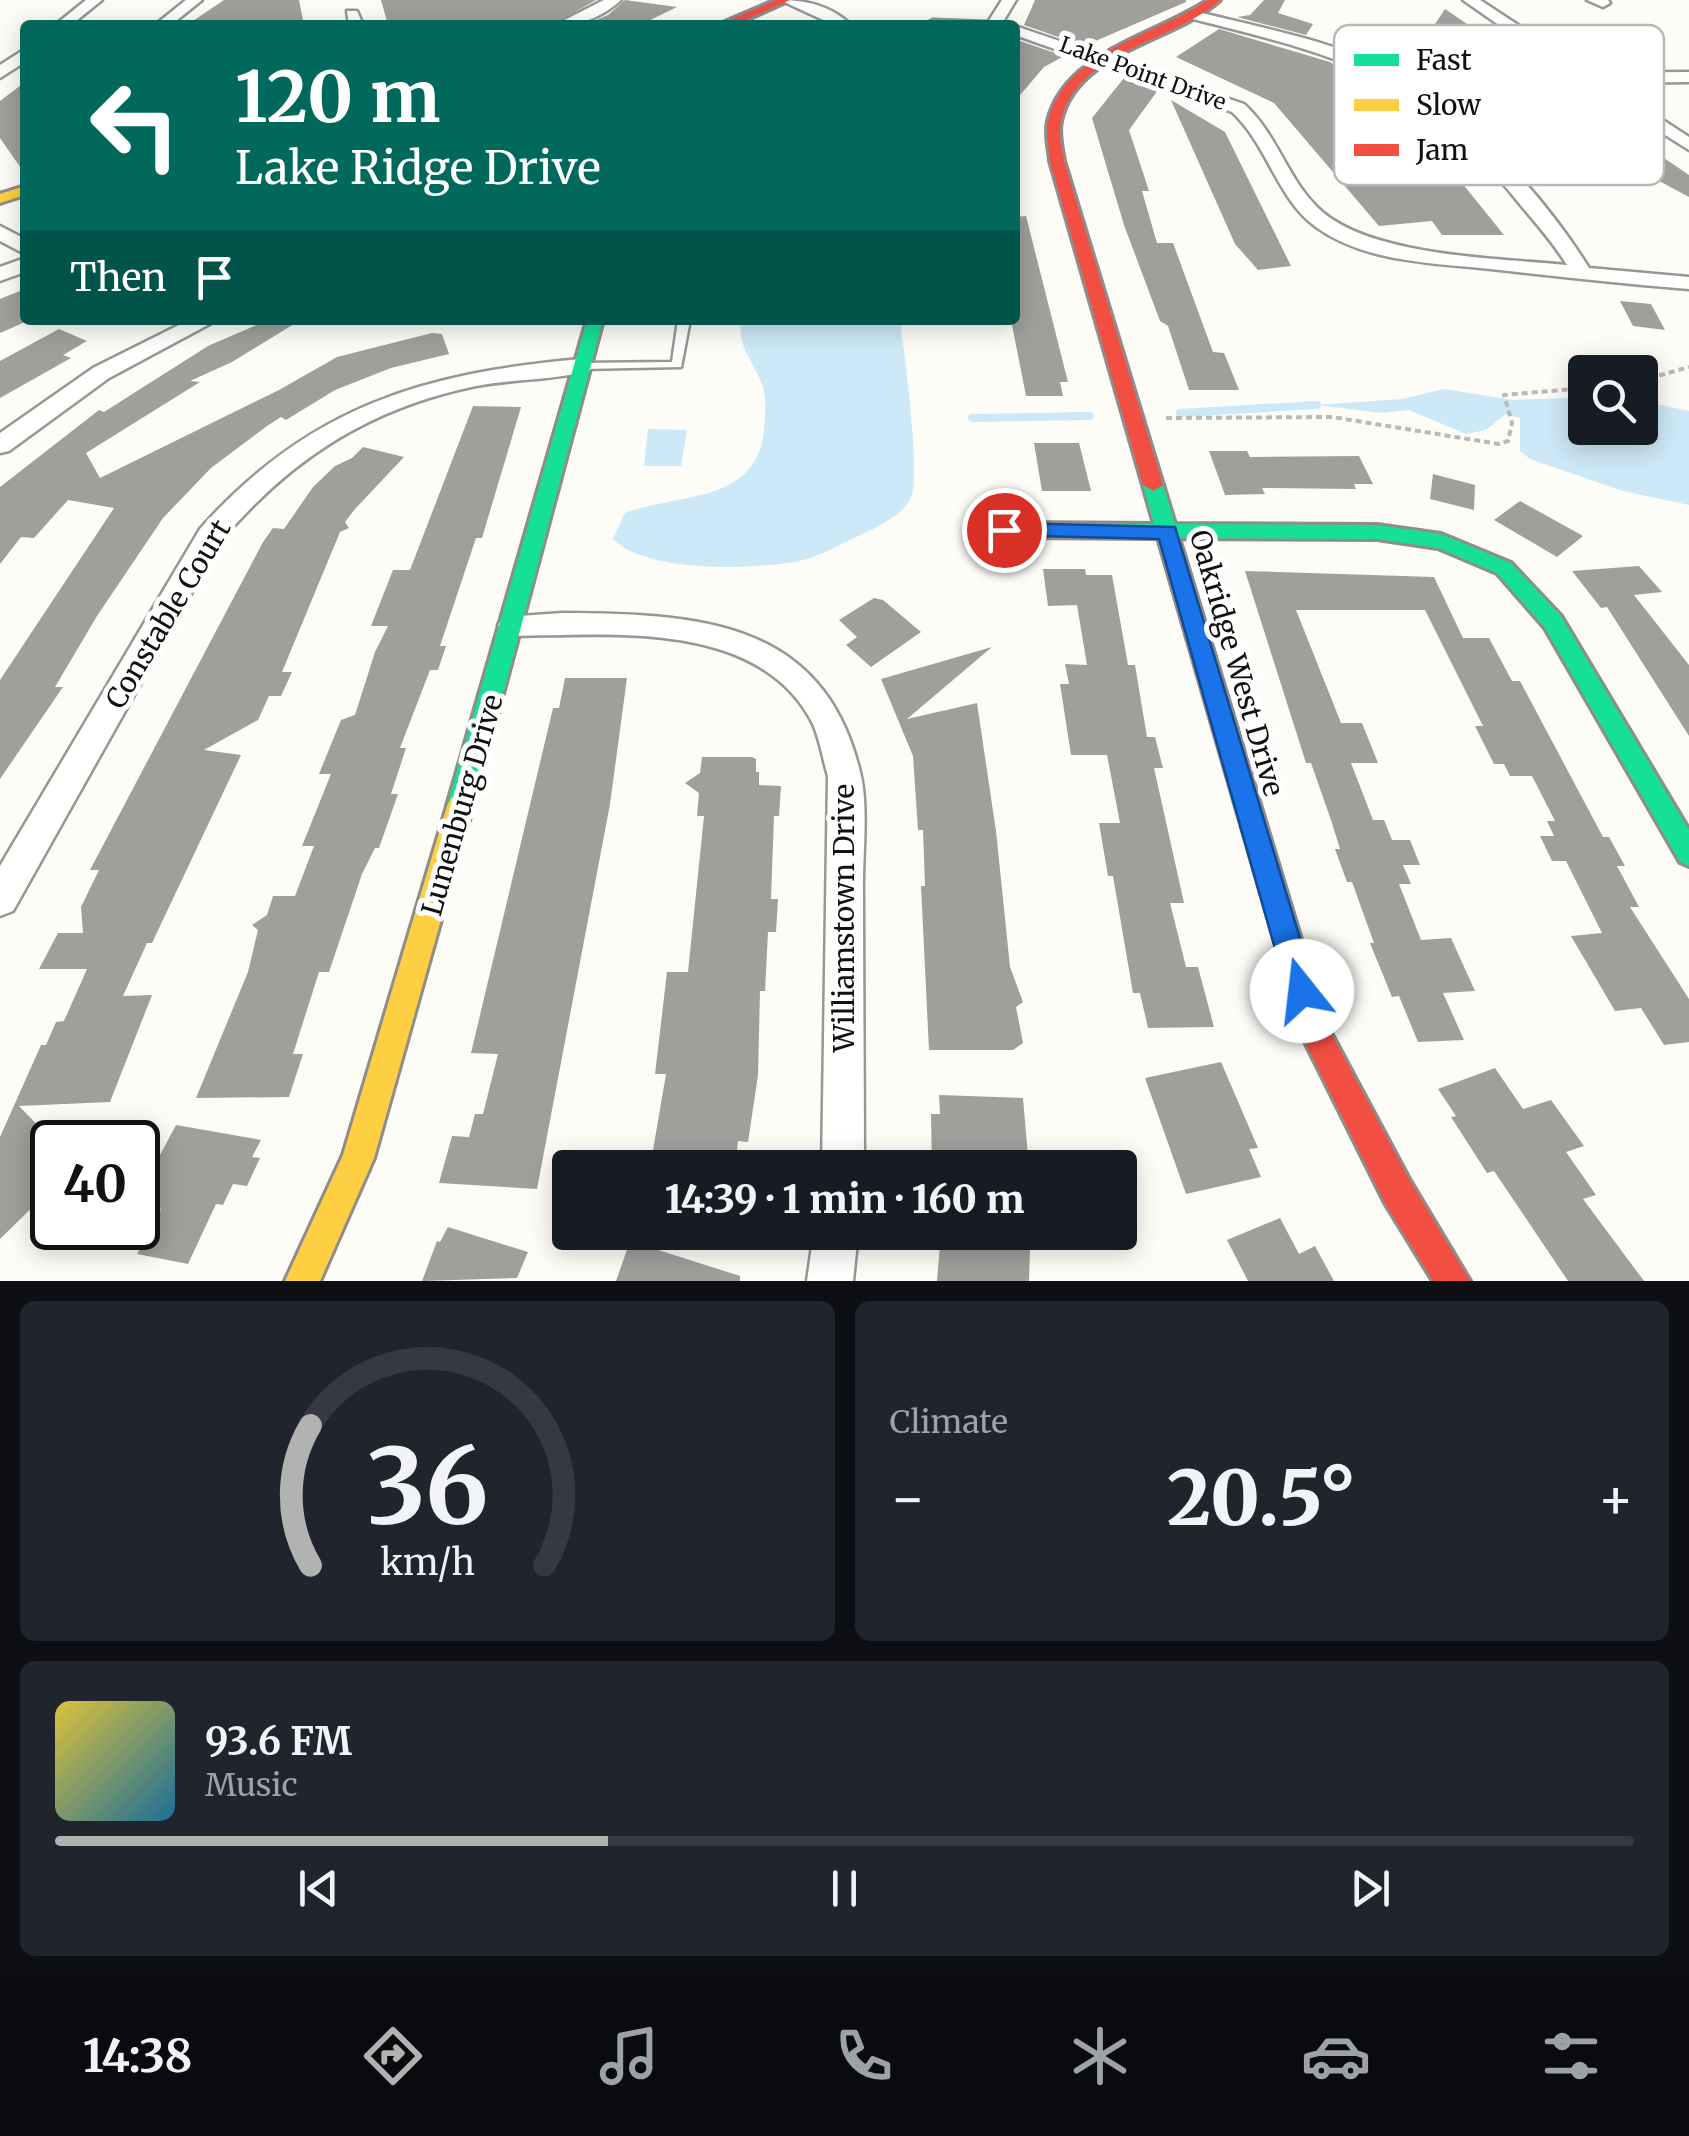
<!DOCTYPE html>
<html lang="en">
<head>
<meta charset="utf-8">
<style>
  body { margin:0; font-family:Merriweather,serif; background:#20242c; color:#f1f3f6; height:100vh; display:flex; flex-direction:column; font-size:38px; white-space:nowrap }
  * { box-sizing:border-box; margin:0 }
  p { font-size:32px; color:#9ea1a6 }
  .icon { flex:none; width:55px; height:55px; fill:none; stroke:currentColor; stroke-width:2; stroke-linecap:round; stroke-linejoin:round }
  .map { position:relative; height:1281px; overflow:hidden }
  .side { display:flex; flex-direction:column; gap:20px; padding:20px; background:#0d0f14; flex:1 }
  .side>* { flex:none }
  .guide { position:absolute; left:20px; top:20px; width:1000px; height:305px; border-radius:10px; box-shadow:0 5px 25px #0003; background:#00695c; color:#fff; overflow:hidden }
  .buttons { position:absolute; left:1568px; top:355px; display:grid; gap:20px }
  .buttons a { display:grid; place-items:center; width:90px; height:90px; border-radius:10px; background:#171b24; box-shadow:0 5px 25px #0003; font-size:50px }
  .speed { position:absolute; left:30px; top:1120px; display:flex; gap:20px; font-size:50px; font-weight:700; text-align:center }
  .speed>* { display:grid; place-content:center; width:130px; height:130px; border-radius:50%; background:#171b24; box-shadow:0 5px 25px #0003; line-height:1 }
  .speed .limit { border:5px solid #111; border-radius:15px; background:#fff; color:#111 }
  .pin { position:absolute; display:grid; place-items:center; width:85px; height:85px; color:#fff; margin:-42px; border:5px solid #fff; border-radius:50%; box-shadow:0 2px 10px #0007 }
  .me { position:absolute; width:110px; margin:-55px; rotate:344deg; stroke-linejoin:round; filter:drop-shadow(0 0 8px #0008) }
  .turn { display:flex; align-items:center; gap:35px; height:210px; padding:0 50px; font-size:45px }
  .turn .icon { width:130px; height:130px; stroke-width:2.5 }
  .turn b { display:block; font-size:70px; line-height:85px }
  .then { display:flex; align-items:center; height:95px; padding:0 50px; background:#0003; gap:20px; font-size:38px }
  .big { font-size:75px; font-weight:800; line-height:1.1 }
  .side .card { flex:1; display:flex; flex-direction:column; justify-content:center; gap:15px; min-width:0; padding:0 35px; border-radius:15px; background:#20242c }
  .side .dial { align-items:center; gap:0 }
  .dial svg { height:260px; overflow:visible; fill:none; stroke:#363941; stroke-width:7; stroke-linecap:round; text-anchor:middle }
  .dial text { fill:#f1f3f6; stroke:none }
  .song { display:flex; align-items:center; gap:30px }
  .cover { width:120px; height:120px; border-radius:15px; background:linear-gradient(135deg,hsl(50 70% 55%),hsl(200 70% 35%)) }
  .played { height:10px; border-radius:5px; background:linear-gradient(90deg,#b2b2b3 35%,#363941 35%) }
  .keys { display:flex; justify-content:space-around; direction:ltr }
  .heat { display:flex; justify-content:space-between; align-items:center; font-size:55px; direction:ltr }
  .side .tiles { flex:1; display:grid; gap:20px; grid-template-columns:1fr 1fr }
  .card:last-child { grid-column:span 2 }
  .trip { position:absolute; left:552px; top:1150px; width:585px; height:100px; border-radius:10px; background:#171b24; box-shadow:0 5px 25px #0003; font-weight:800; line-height:100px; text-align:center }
  .tab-bar { display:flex; height:160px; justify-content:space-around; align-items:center; background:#090b0e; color:#9ea1a6 }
  .tab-bar .icon { width:70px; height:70px }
  .tab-bar .on { color:#b2b2b3 }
  .tab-bar b { font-size:45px; color:#f1f3f6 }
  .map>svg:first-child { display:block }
</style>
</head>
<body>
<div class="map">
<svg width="1689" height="1281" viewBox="0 0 1689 1281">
  <rect width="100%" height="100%" fill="#fdfcf7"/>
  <g fill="#cde8f7">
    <path d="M 741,320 L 900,320 C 904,352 921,472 911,497 C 903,515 879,526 863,534 C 842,543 821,556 799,561 C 753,570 646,573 613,539 L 625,513 C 679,493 757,504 764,430 C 765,414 767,399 762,384 C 753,361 737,346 741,320 Z"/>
    <path d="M 1444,389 L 1513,400 L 1585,397 L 1585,428 L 1640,428 L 1640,394 L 1652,403 L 1689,411 L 1689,505 L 1623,491 L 1530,459 L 1520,451 L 1520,418 L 1505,414 L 1486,430 L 1466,434 L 1409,410 L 1382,413 L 1317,405 L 1402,399 Z"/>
    <path d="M 648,429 L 687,430 L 681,466 L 644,466 Z"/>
  </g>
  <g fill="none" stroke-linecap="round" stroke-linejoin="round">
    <g stroke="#cde8f7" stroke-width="8">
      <path d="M 1180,413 L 1317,405"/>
      <path d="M 972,418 L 1090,416"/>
    </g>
  </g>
  <g fill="#a19f9c">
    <path d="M 224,0 L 299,0 L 304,25 L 187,25 Z"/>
    <path d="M 381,0 L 596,0 L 552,25 L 388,25 Z"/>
    <path d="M 625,0 L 677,7 L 640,25 L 584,25 L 608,15 Z"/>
    <path d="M 1035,0 L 1186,0 L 1186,2 L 1084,46 L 1024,25 Z"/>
    <path d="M 1264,0 L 1285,0 L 1278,13 L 1313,24 L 1306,35 L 1237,17 L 1250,15 Z"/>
    <path d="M 1445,9 L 1689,175 L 1689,197 L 1609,154 L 1550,154 L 1578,184 L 1546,184 L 1470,103 L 1410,66 L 1415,56 L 1537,102 L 1435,24 Z"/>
    <path d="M 1219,29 L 1330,62 L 1389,101 L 1411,120 L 1504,235 L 1442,235 L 1432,221 L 1379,226 L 1274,103 L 1176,57 Z"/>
    <path d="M 1017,40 L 1064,56 L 1044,67 L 1015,101 Z"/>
    <path d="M 1124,78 L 1158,90 L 1129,130 L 1149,191 L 1142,191 L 1157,243 L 1173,243 L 1213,352 L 1224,353 L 1239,390 L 1189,390 L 1168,326 L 1160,321 L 1124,225 L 1092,118 Z"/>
    <path d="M 25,82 L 25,174 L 0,138 L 0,101 Z"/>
    <path d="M 1171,100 L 1225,132 L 1291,266 L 1258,270 L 1235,244 Z"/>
    <path d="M 1026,216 L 1068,382 L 1060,382 L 1063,396 L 1026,396 L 1011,320 L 1015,320 L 1015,217 Z"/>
    <path d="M 25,289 L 25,322 L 0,333 L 0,299 Z"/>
    <path d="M 1620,301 L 1651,304 L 1665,330 L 1633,326 Z"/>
    <path d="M 268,320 L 292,320 L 294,324 L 232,362 L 190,381 L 200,382 L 86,453 L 100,478 L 279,390 L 337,357 L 432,333 L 442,334 L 449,354 L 391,368 L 335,390 L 286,420 L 281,417 L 267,426 L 211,468 L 163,518 L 97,616 L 55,687 L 63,687 L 0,779 L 0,680 L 114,508 L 68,500 L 34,538 L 21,537 L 0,564 L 0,487 L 99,410 L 104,412 L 208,346 Z"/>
    <path d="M 59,329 L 87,341 L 63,355 L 71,358 L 0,398 L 0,361 Z"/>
    <path d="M 473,406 L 521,407 L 482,538 L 476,538 L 440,646 L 446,646 L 438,670 L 430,670 L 400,748 L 406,748 L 391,794 L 398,794 L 379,848 L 375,848 L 362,874 L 329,972 L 319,972 L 293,1054 L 303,1054 L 289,1097 L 196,1098 L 248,972 L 258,930 L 252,925 L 267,915 L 273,896 L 295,896 L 314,846 L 302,846 L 331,774 L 319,774 L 341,720 L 355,715 L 375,652 L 388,626 L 371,626 L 393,570 L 410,570 Z"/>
    <path d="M 1034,443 L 1079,443 L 1091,491 L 1042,491 Z"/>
    <path d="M 363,447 L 404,457 L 355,509 L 345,522 L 349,528 L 340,532 L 282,672 L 292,672 L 281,696 L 269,696 L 258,720 L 204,750 L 241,755 L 152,943 L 147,943 L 123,996 L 152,995 L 110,1102 L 19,1106 L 52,1140 L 52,1188 L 0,1239 L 0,1137 L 41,1045 L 46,1045 L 56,1022 L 64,1021 L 87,969 L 39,969 L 58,933 L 83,933 L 81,907 L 99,870 L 90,870 L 263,542 L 273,528 L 284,529 L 313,487 L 335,466 L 352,458 Z"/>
    <path d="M 1209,451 L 1247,451 L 1250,457 L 1359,456 L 1373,484 L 1354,484 L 1356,489 L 1262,488 L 1265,494 L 1225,495 Z"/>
    <path d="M 1433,474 L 1475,485 L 1474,510 L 1430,499 Z"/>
    <path d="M 1520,501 L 1583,536 L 1557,557 L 1494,520 Z"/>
    <path d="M 1639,566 L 1662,592 L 1634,595 L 1689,665 L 1689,736 L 1607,607 L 1601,608 L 1572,571 Z"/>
    <path d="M 1043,569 L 1085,569 L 1086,575 L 1112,575 L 1128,665 L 1135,665 L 1147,737 L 1155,737 L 1163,768 L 1154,768 L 1184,903 L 1170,903 L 1186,967 L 1198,967 L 1214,1027 L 1148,1028 L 1140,993 L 1133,993 L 1113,876 L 1108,876 L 1099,823 L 1120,823 L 1107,755 L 1071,755 L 1060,684 L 1069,684 L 1065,664 L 1087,665 L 1077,605 L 1048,606 Z"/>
    <path d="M 1245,571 L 1434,577 L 1463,638 L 1489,638 L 1512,681 L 1520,681 L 1603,837 L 1609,837 L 1625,866 L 1617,866 L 1639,907 L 1630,907 L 1689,999 L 1689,1042 L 1664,1045 L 1641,1008 L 1615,1011 L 1571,936 L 1602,933 L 1566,861 L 1552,861 L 1540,836 L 1554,836 L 1547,821 L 1555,821 L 1532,776 L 1510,776 L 1504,764 L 1494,764 L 1475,726 L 1483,726 L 1425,610 L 1296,610 L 1341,723 L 1362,723 L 1378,763 L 1351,763 L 1373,820 L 1384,820 L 1392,840 L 1410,840 L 1420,865 L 1403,865 L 1411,884 L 1399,884 L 1421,940 L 1451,938 L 1475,991 L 1443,993 L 1464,1040 L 1418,1042 L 1399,996 L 1392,997 L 1370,943 L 1374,943 L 1352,882 L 1347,882 L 1335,849 L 1340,849 L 1331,820 L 1311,763 L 1306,763 Z"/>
    <path d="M 874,598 L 883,600 L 921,632 L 871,667 L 846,645 L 857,637 L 839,620 Z"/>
    <path d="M 992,647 L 907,719 L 977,703 L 996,831 L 1010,967 L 1023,1002 L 1016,1007 L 1023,1043 L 1013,1050 L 929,1050 L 921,886 L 925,886 L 923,830 L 918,830 L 913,756 L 881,679 Z"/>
    <path d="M 565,678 L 627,678 L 610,804 L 537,1189 L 439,1183 L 452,1136 L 469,1137 L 475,1114 L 483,1114 L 498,1054 L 471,1053 L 553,708 L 559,708 Z"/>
    <path d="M 702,757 L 752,757 L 756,759 L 756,772 L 759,772 L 759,785 L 781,786 L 779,816 L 774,816 L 771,899 L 778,899 L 776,932 L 768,932 L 765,991 L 760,991 L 758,1075 L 748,1142 L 738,1141 L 735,1168 L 650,1168 L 666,1074 L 655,1074 L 667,972 L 688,972 L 704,816 L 697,816 L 699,793 L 685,783 L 700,773 Z"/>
    <path d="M 1221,1062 L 1258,1148 L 1249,1149 L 1261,1177 L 1186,1194 L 1145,1078 Z"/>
    <path d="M 1495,1068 L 1523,1109 L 1551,1100 L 1584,1146 L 1566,1152 L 1596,1195 L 1583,1199 L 1644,1281 L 1568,1281 L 1494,1171 L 1487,1173 L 1451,1117 L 1456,1116 L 1438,1089 Z"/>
    <path d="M 939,1095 L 1023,1098 L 1029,1168 L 932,1168 L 931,1114 L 940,1114 Z"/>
    <path d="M 176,1125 L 261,1140 L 252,1157 L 260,1158 L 247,1186 L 233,1184 L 223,1205 L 216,1204 L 188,1264 L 137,1254 L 161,1209 L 138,1205 L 138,1196 Z"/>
    <path d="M 1280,1218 L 1299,1254 L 1315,1246 L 1334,1281 L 1248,1281 L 1227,1240 Z"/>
    <path d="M 448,1227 L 528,1252 L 517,1278 L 422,1281 L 437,1241 L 440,1242 Z"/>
    <path d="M 941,1233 L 1030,1248 L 1029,1281 L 937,1281 Z"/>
    <path d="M 630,1241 L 740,1276 L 740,1281 L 616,1281 Z"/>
  </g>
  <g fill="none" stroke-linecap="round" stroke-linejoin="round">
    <defs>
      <path id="lane" d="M 678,320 L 690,320 L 681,367 L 581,369 L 575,366 L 581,363 L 672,362 Z"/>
      <g id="street">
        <path d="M 86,0 L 102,0 L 71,25 L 55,25 Z"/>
        <path d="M 186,0 L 202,0 L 171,25 L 155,25 Z"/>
        <path d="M 604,0 L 621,0 C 601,18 581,25 555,25 Z"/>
        <path d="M 780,0 C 807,0 831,6 851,25 L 834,25 Z"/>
        <path d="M 1002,0 L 1016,0 L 1001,25 L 926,24 L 933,20 L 988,22 Z"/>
        <path d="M 1463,0 L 1480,0 L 1591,73 L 1689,72 L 1689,82 L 1606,83 L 1689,137 L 1689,150 L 1579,81 Z"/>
        <path d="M 1587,0 L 1608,0 L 1610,3 L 1603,7 Z"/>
        <path d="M 347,11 L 357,11 L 363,25 L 349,25 Z"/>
        <path d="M 1198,12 C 1262,28 1330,40 1389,70 C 1465,108 1544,196 1589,268 L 1689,277 L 1689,289 C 1626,284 1563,277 1500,270 C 1440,263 1367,264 1316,227 C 1277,199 1268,145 1232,112 L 1015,35 L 1015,26 L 1244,104 C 1276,133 1286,175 1315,205 C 1363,257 1499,258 1567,265 C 1551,239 1529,216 1510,192 C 1410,71 1339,56 1193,19 L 1193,13 Z"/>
        <path d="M 25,49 L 25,62 L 0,78 L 0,65 Z"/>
        <path d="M 0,226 L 25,239 L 25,254 L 0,241 Z"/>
        <path d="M 25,258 L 25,272 L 0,281 L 0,267 Z"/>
        <path d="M 189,320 L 217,320 L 109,378 L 9,451 L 0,453 L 0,433 L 93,368 Z"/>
        <path d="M 581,359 L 593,366 L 589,371 C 553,380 513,379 476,386 C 369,408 290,459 220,542 L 13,911 L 0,916 L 0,866 L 200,529 C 308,407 423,373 581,359 Z"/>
        <path d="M 563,613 C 697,614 823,619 860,772 C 869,806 862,858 863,894 C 863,985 864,1076 864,1168 L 822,1168 L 828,776 C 823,760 820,740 813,724 C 760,619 611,635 513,636 L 503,633 L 498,625 L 503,617 Z"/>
        <path d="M 814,1232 L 858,1232 L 853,1281 L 807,1281 Z"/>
      </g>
      <g id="fast">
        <path d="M 587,320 L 603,320 L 473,806 L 469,814 L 460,817 L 451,814 L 447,806 Z"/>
        <path d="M 1153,479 L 1163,485 L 1175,524 L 1377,525 L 1441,534 L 1511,563 L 1561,616 L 1689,830 L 1689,866 L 1680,862 L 1545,628 L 1497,573 L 1438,548 L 1377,539 L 1179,538 L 1328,1028 L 1323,1038 L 1313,1043 L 1303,1038 L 1158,538 L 1004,537 L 994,530 L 1004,523 L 1154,524 L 1143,485 Z"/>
      </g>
      <g id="slow">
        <path d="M 25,186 L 25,195 L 0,203 L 0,194 Z"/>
        <path d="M 460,795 L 469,798 L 473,806 L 374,1158 L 320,1281 L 285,1281 L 343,1155 L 447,806 L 451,798 Z"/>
      </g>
      <g id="jam">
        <path d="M 776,0 L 790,0 L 734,25 L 718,25 Z"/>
        <path d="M 1208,0 L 1220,0 C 1174,42 1076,51 1061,121 C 1058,134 1062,148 1064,161 L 1163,485 L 1153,491 L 1143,485 L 1050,161 C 1049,148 1045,134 1048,121 C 1064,52 1157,35 1208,0 Z"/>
        <path d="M 1313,1013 L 1323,1018 L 1409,1179 L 1470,1281 L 1433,1281 L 1385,1203 L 1298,1028 L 1303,1018 Z"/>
      </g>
    </defs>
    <use href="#lane" stroke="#979795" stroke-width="5"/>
    <use href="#street" stroke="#979795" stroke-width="5"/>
    <use href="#fast" stroke="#8e8d8b" stroke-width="6"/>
    <use href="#slow" stroke="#8e8d8b" stroke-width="6"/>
    <use href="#jam" stroke="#8e8d8b" stroke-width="6"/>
    <g stroke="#b9b9b8" stroke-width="4" stroke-dasharray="6 4" stroke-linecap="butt">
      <path d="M 1640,381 L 1689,367"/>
      <path d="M 1166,418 L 1332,417 L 1499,444 L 1508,441 L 1512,423 L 1504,395 L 1585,388"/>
    </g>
    <use href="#lane" fill="#fffffe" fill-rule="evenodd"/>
    <use href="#street" fill="#fffffe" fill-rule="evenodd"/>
    <use href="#fast" fill="#16e098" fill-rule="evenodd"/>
    <use href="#slow" fill="#ffcf43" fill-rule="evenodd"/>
    <use href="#jam" fill="#f24e42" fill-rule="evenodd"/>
  </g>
  <path fill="#1a73e8" stroke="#114b97" stroke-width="2.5" d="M 1004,523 L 1175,527 L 1316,991 L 1312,1001 L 1302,1005 L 1291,1001 L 1287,991 L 1159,539 L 997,535 L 994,530 Z"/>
  <g text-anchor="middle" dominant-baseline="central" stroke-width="10" stroke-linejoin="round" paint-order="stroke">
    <g font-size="22" fill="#111" stroke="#fff">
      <text transform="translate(1143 73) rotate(20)">Lake Point Drive</text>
    </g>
    <g font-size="28" fill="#111" stroke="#fff">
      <text transform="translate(168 614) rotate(-59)">Constable Court</text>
      <text transform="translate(1237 663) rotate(74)">Oakridge West Drive</text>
      <text transform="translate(462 805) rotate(-74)">Lunenburg Drive</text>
      <text transform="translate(844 918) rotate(-90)">Williamstown Drive</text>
    </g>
  </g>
  <rect x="1334" y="25" width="330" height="160" rx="15" fill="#fff" stroke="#b8b8b8" stroke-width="2.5"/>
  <rect x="1354" y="54" width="45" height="12" fill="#16e098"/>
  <rect x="1354" y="99" width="45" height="12" fill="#ffcf43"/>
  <rect x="1354" y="144" width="45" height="12" fill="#f24e42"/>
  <g font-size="28" fill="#111">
    <text x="1416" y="70">Fast</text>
    <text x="1416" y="115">Slow</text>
    <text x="1416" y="160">Jam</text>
  </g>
</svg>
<div class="buttons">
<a><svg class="icon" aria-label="search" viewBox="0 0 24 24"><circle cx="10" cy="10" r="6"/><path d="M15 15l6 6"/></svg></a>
</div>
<div class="speed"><div class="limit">40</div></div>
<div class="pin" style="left:1004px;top:530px;background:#d93025"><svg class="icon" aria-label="arrive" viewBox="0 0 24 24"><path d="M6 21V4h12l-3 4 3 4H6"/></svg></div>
<svg class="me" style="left:1302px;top:991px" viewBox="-20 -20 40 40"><circle r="19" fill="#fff"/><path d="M0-13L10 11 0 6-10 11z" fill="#1a73e8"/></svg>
<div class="trip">14:39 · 1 min · 160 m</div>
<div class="guide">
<div class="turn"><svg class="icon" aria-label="left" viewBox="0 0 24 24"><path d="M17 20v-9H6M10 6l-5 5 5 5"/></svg><div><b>120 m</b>Lake Ridge Drive</div></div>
<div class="then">Then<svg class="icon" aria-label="arrive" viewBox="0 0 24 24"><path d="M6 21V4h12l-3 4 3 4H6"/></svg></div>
</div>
</div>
<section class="side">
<div class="tiles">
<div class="card dial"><svg viewBox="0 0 100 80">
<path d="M14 69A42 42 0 1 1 86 69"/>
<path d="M14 69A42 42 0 0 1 14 26" stroke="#b2b2b3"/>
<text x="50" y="56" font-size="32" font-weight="700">36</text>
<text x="50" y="72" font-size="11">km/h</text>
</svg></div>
<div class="card"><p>Climate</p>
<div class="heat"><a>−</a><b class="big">20.5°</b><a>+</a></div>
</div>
<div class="card">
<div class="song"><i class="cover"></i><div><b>93.6 FM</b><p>Music</p></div></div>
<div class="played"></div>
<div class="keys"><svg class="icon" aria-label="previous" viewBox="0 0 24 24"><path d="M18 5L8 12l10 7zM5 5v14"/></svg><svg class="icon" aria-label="pause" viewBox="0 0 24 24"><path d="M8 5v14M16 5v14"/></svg><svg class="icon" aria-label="next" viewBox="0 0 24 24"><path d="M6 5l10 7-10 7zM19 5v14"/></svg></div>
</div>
</div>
</section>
<nav class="tab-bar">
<b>14:38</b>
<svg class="icon on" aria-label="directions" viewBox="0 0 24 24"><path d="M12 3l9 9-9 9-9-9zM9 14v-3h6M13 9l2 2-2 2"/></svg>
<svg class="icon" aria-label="music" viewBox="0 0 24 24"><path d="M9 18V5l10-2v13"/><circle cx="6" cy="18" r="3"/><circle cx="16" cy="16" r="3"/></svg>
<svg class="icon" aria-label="phone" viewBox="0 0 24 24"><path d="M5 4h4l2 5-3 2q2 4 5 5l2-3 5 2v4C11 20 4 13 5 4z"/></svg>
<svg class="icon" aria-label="climate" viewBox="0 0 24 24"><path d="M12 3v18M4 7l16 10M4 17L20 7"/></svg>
<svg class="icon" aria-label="car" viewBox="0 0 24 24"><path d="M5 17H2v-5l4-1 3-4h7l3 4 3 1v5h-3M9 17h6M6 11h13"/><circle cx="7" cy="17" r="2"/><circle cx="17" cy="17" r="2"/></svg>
<svg class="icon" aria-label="filters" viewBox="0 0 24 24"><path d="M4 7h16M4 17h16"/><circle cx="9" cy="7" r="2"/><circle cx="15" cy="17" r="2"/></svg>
</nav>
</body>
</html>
